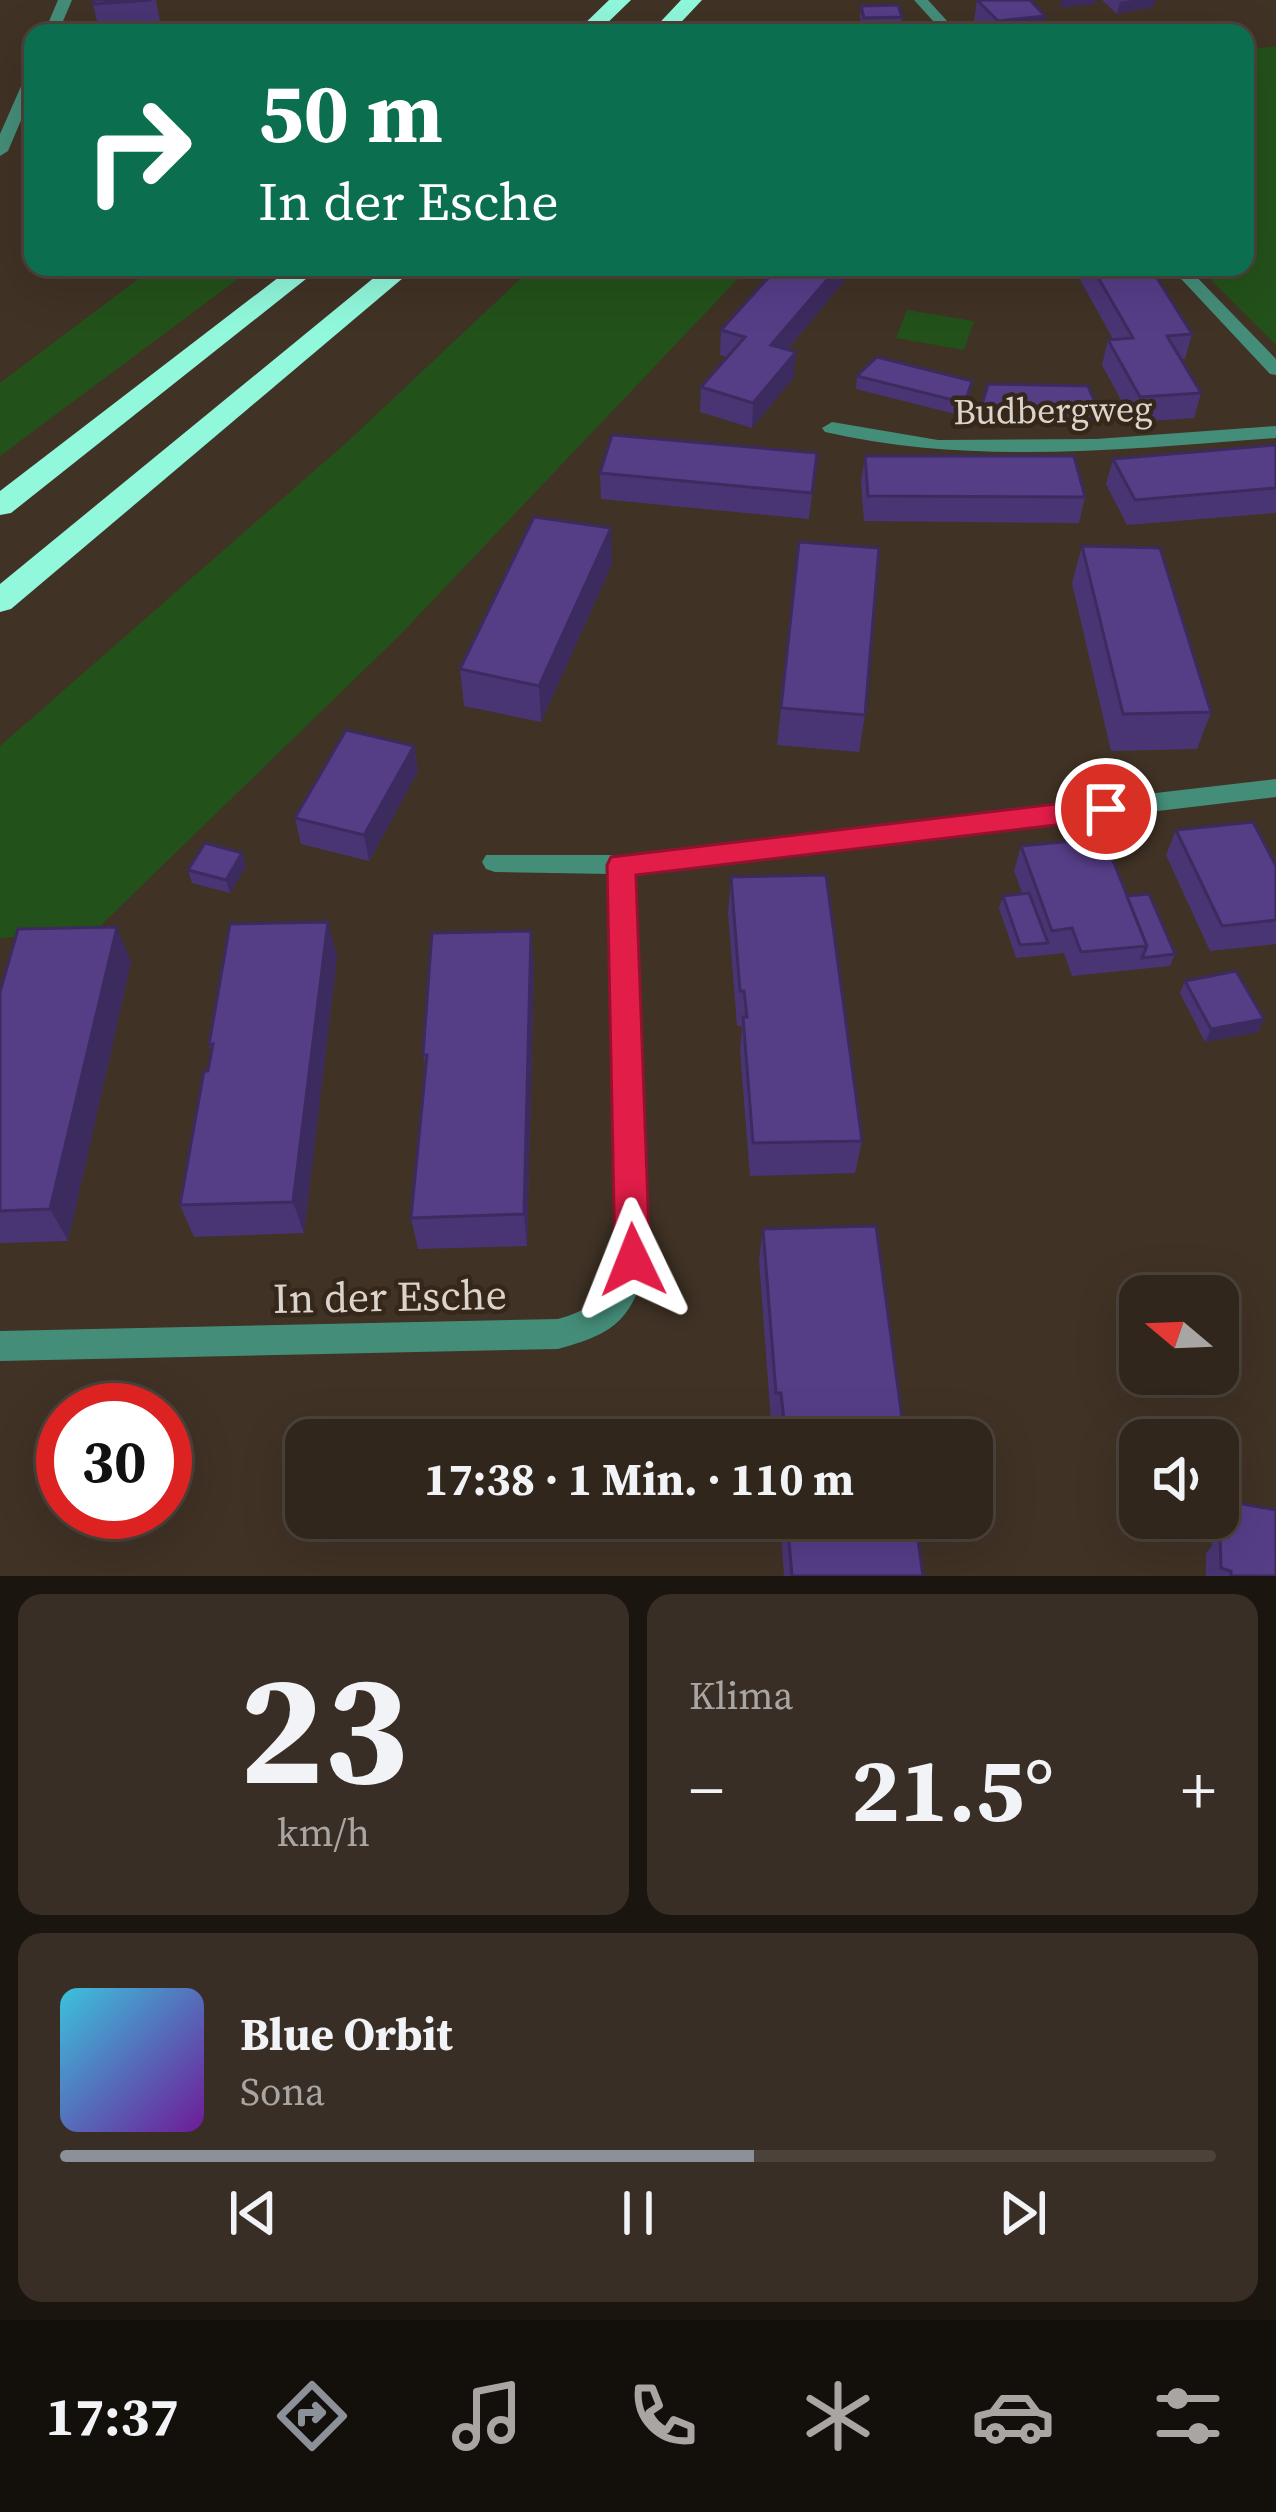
<!DOCTYPE html>
<html lang="de">
<head>
<meta charset="utf-8">
<style>
  body { margin:0; font-family:"Source Serif 4",serif; background:#382e25; color:#f1f3f6; height:100vh; display:flex; flex-direction:column; font-size:45px; white-space:nowrap }
  * { box-sizing:border-box; margin:0 }
  p { font-size:39px; color:#a8a5a3 }
  .icon { flex:none; width:66px; height:66px; fill:none; stroke:currentColor; stroke-width:2; stroke-linecap:round; stroke-linejoin:round }
  .map { position:relative; height:1576px; overflow:hidden }
  .side { display:flex; flex-direction:column; gap:18px; padding:18px; background:#1a150f; flex:1 }
  .side>* { flex:none }
  .hud { position:absolute; left:24px; top:24px; width:1230px; height:252px; border-radius:24px; box-shadow:0 12px 48px #0002,0 0 0 3px #4b433b; background:#0b6e4f; color:#fff; overflow:hidden }
  .needle { width:78px; rotate:289deg }
  .fabs { position:absolute; left:1119px; top:1275px; display:grid; gap:24px }
  .fabs a { display:grid; place-items:center; width:120px; height:120px; border-radius:24px; background:#30261c; box-shadow:0 12px 48px #0002,0 0 0 3px #4b433b; font-size:60px }
  .speed { position:absolute; left:36px; top:1383px; display:flex; gap:24px; font-size:60px; font-weight:700; text-align:center }
  .speed>* { display:grid; place-content:center; width:156px; height:156px; border-radius:50%; background:#30261c; box-shadow:0 12px 48px #0002,0 0 0 3px #4b433b; line-height:1 }
  .speed .limit { border:18px solid #d22; background:#fff; color:#111 }
  .pin { position:absolute; display:grid; place-items:center; width:102px; height:102px; color:#fff; margin:-51px; border:6px solid #fff; border-radius:50%; box-shadow:0 3px 12px #0007 }
  .me { position:absolute; width:132px; margin:-66px; rotate:358deg; stroke-linejoin:round; filter:drop-shadow(0 0 9px #0008) }
  .turn { display:flex; align-items:center; gap:42px; height:252px; padding:0 36px; font-size:54px }
  .turn .icon { width:156px; height:156px; stroke-width:2.5 }
  .turn b { display:block; font-size:84px; line-height:102px }
  .big { font-size:90px; font-weight:700; line-height:1.1 }
  .side .widget { flex:1; display:flex; flex-direction:column; justify-content:center; gap:18px; min-width:0; padding:0 42px; border-radius:24px; background:#382e25 }
  .side .dial { align-items:center; gap:0 }
  .dial b { font-size:156px; line-height:1 }
  .song { display:flex; align-items:center; gap:36px }
  .cover { width:144px; height:144px; border-radius:18px; background:linear-gradient(135deg,hsl(190 70% 55%),hsl(280 70% 35%)) }
  .played { height:12px; border-radius:6px; background:linear-gradient(90deg,#8c9099 60%,#4b433b 60%) }
  .keys { display:flex; justify-content:space-around; direction:ltr }
  .heat { display:flex; justify-content:space-between; align-items:center; font-size:66px; direction:ltr }
  .side .tiles { flex:1; display:grid; gap:18px; grid-template-columns:1fr 1fr }
  .widget:last-child { grid-column:span 2 }
  .trip { position:absolute; left:285px; top:1419px; width:708px; height:120px; border-radius:24px; background:#30261c; box-shadow:0 12px 48px #0002,0 0 0 3px #4b433b; font-weight:700; line-height:120px; text-align:center }
  .tab-bar { display:flex; height:192px; justify-content:space-around; align-items:center; background:#130f0b; color:#a8a5a3 }
  .tab-bar .icon { width:84px; height:84px }
  .tab-bar .on { color:#8c9099 }
  .tab-bar b { font-size:54px; color:#f1f3f6 }
  .map>svg:first-child { display:block }
</style>
</head>
<body>
<div class="map">
<svg width="1276" height="1576" viewBox="0 0 1276 1576">
  <rect width="100%" height="100%" fill="#403225"/>
  <g fill="#23511a">
    <path d="M 1276,46 L 1276,345 L 1198,267 L 1245,267 L 1245,50 Z"/>
    <path d="M 154,267 L 254,267 L 0,456 L 0,383 Z"/>
    <path d="M 533,267 L 749,267 L 399,636 L 94,932 L 0,938 L 0,746 L 346,443 Z"/>
    <path d="M 907,310 L 974,321 L 964,350 L 896,338 Z"/>
  </g>
  <g fill="none" stroke-linecap="round" stroke-linejoin="round">
    <g fill="#448d79" fill-rule="evenodd">
      <path d="M 58,0 L 72,0 L 58,33 L 44,33 Z"/>
      <path d="M 914,0 L 928,0 L 958,33 L 944,33 Z"/>
      <path d="M 33,71 L 33,92 L 8,151 L 0,156 L 0,134 L 26,75 Z"/>
      <path d="M 1170,267 L 1187,267 L 1276,359 L 1276,375 L 1270,374 Z"/>
      <path d="M 832,422 L 938,440 L 1096,439 L 1276,426 L 1276,438 C 1126,449 974,466 825,432 L 822,428 Z"/>
      <path d="M 1276,779 L 1276,797 L 634,873 L 648,1260 C 632,1319 617,1333 558,1349 L 0,1361 L 0,1331 L 558,1319 C 594,1309 607,1296 618,1260 L 609,874 L 495,872 L 486,869 L 482,862 L 486,855 L 621,855 Z"/>
    </g>
    <g fill="#91f8db" fill-rule="evenodd">
      <path d="M 609,0 L 631,0 L 597,33 L 575,33 Z"/>
      <path d="M 681,0 L 702,0 L 671,33 L 650,33 Z"/>
      <path d="M 292,267 L 321,267 L 11,513 L 0,515 L 0,491 Z"/>
      <path d="M 387,267 L 416,267 L 11,609 L 0,612 L 0,584 Z"/>
    </g>
  </g>
  <g fill="#4a3574">
    <path d="M 156,0 L 160,22 L 98,26 L 93,4 Z"/>
    <path d="M 977,0 L 1042,33 L 985,33 L 974,22 Z"/>
    <path d="M 1102,0 L 1155,0 L 1153,7 L 1117,14 Z"/>
    <path d="M 861,6 L 902,17 L 900,29 L 863,29 L 860,17 Z"/>
    <path d="M 1073,267 L 1150,267 L 1192,334 L 1185,359 L 1181,359 L 1201,393 L 1194,418 L 1133,422 L 1102,365 L 1108,340 L 1113,339 Z"/>
    <path d="M 845,280 L 787,350 L 794,377 L 752,428 L 700,412 L 701,387 L 727,357 L 720,355 L 721,330 Z"/>
    <path d="M 857,376 L 970,394 L 963,416 L 856,389 Z"/>
    <path d="M 982,405 L 1098,410 L 1095,423 L 980,418 Z"/>
    <path d="M 1276,445 L 1276,513 L 1127,525 L 1106,484 L 1113,459 Z"/>
    <path d="M 817,453 L 809,519 L 601,499 L 600,473 Z"/>
    <path d="M 865,456 L 1085,497 L 1079,523 L 864,521 L 861,482 Z"/>
    <path d="M 799,542 L 865,715 L 859,752 L 777,745 Z"/>
    <path d="M 1082,546 L 1211,712 L 1197,749 L 1111,751 L 1072,583 Z"/>
    <path d="M 612,564 L 541,722 L 464,706 L 460,669 Z"/>
    <path d="M 414,746 L 418,771 L 369,861 L 301,844 L 295,818 Z"/>
    <path d="M 1176,830 L 1276,866 L 1276,944 L 1210,951 L 1166,855 Z"/>
    <path d="M 1021,846 L 1127,896 L 1175,954 L 1170,966 L 1072,976 L 1064,953 L 1016,958 L 999,908 L 1003,896 L 1022,893 L 1014,871 Z"/>
    <path d="M 242,853 L 246,866 L 230,893 L 192,883 L 188,870 Z"/>
    <path d="M 731,877 L 862,1141 L 855,1173 L 750,1176 L 740,1051 L 742,1029 L 741,1026 L 737,1026 L 728,913 Z"/>
    <path d="M 328,922 L 337,957 L 304,1233 L 194,1237 L 180,1205 L 212,1052 L 209,1045 Z"/>
    <path d="M 531,931 L 534,966 L 527,1246 L 418,1249 L 411,1218 L 426,1070 L 423,1055 Z"/>
    <path d="M 131,962 L 68,1241 L 0,1243 L 0,992 Z"/>
    <path d="M 1185,981 L 1264,1019 L 1258,1032 L 1205,1042 L 1180,993 Z"/>
    <path d="M 763,1229 L 905,1440 L 778,1440 L 776,1421 L 771,1421 L 759,1260 Z"/>
    <path d="M 1225,1501 L 1276,1576 L 1206,1576 L 1206,1553 L 1212,1546 L 1210,1519 L 1218,1518 L 1218,1509 Z"/>
    <path d="M 780,1518 L 915,1518 L 923,1576 L 784,1576 Z"/>
  </g>
  <g fill="#3c2b5e">
    <path d="M 1061,0 L 1096,0 L 1095,4 L 1060,8 Z"/>
    <path d="M 1133,0 L 1155,0 L 1153,7 L 1117,14 L 1120,2 Z"/>
    <path d="M 1045,16 L 1042,33 L 996,33 L 998,21 Z"/>
    <path d="M 838,267 L 846,267 L 845,280 L 770,370 L 771,345 Z"/>
    <path d="M 796,352 L 794,377 L 752,428 L 753,403 Z"/>
    <path d="M 611,528 L 612,564 L 541,722 L 539,686 Z"/>
    <path d="M 414,746 L 418,771 L 369,861 L 364,835 Z"/>
    <path d="M 242,853 L 246,866 L 230,893 L 226,880 Z"/>
    <path d="M 328,922 L 337,957 L 304,1233 L 293,1202 Z"/>
    <path d="M 117,927 L 131,962 L 68,1241 L 50,1209 Z"/>
    <path d="M 531,931 L 534,966 L 527,1246 L 524,1214 Z"/>
    <path d="M 1264,1019 L 1258,1032 L 1205,1042 L 1211,1029 Z"/>
  </g>
  <g fill="#563e87" stroke="#3c2b5e" stroke-width="3">
    <path d="M 94,0 L 151,0 L 93,4 Z"/>
    <path d="M 977,0 L 1030,0 L 1045,16 L 998,21 Z"/>
    <path d="M 898,5 L 902,17 L 864,18 L 861,6 Z"/>
    <path d="M 778,267 L 838,267 L 771,345 L 796,352 L 753,403 L 701,387 L 745,337 L 721,330 Z"/>
    <path d="M 1092,267 L 1150,267 L 1192,334 L 1167,336 L 1201,393 L 1140,397 L 1108,340 L 1133,338 Z"/>
    <path d="M 877,357 L 972,381 L 965,403 L 857,376 Z"/>
    <path d="M 988,384 L 1088,386 L 1098,410 L 982,405 Z"/>
    <path d="M 612,435 L 817,453 L 812,493 L 600,473 Z"/>
    <path d="M 1276,445 L 1276,488 L 1135,500 L 1113,459 Z"/>
    <path d="M 865,456 L 1074,456 L 1085,497 L 868,496 Z"/>
    <path d="M 534,517 L 611,528 L 539,686 L 460,669 Z"/>
    <path d="M 799,542 L 879,548 L 865,715 L 781,708 Z"/>
    <path d="M 1082,546 L 1160,548 L 1211,712 L 1123,714 Z"/>
    <path d="M 346,730 L 414,746 L 364,835 L 295,818 Z"/>
    <path d="M 1253,822 L 1276,866 L 1276,920 L 1222,926 L 1176,830 Z"/>
    <path d="M 1104,838 L 1147,946 L 1081,952 L 1072,928 L 1052,931 L 1021,846 Z"/>
    <path d="M 205,843 L 242,853 L 226,880 L 188,870 Z"/>
    <path d="M 826,875 L 862,1141 L 753,1143 L 743,1017 L 747,1017 L 744,991 L 740,991 L 731,877 Z"/>
    <path d="M 1029,893 L 1048,943 L 1020,945 L 1003,896 Z"/>
    <path d="M 1149,894 L 1175,954 L 1142,958 L 1147,946 L 1127,896 Z"/>
    <path d="M 328,922 L 293,1202 L 180,1205 L 204,1071 L 208,1071 L 213,1044 L 209,1045 L 230,924 Z"/>
    <path d="M 117,927 L 50,1209 L 0,1211 L 0,992 L 18,929 Z"/>
    <path d="M 531,931 L 524,1214 L 411,1218 L 427,1055 L 423,1055 L 432,933 Z"/>
    <path d="M 1236,971 L 1264,1019 L 1211,1029 L 1185,981 Z"/>
    <path d="M 876,1226 L 905,1440 L 780,1440 L 780,1430 L 785,1430 L 781,1393 L 776,1393 L 763,1229 Z"/>
    <path d="M 1225,1501 L 1276,1510 L 1276,1576 L 1231,1576 L 1231,1571 L 1221,1568 L 1220,1536 L 1227,1537 Z"/>
    <path d="M 787,1518 L 915,1518 L 923,1576 L 792,1576 Z"/>
  </g>
  <path fill="#e11d48" stroke="#92132f" stroke-width="3" d="M 1106,798 L 1120,809 L 1106,819 L 636,875 L 650,1260 L 645,1271 L 633,1276 L 620,1271 L 615,1260 L 607,865 L 611,857 Z"/>
  <g text-anchor="middle" dominant-baseline="central" stroke-width="9" stroke-linejoin="round" paint-order="stroke">
    <g font-size="36" fill="#dcd3cb" stroke="#35281b">
      <text transform="translate(1053 410) rotate(-1)">Budbergweg</text>
    </g>
    <g font-size="42" fill="#dcd3cb" stroke="#35281b">
      <text transform="translate(390 1296) rotate(-1)">In der Esche</text>
    </g>
  </g>
</svg>
<div class="fabs">
<a><svg class="needle" viewBox="-14 -14 28 28"><path d="M0-13l5 13h-10z" fill="#e53935"/><path d="M0 13l5-13h-10z" fill="#a8a5a3"/></svg></a>
<a><svg class="icon" aria-label="sound" viewBox="0 0 24 24"><path d="M4 9h4l5-4v14l-5-4H4zM17 9q2 3 0 6"/></svg></a>
</div>
<div class="speed"><div class="limit">30</div></div>
<div class="pin" style="left:1106px;top:809px;background:#d93025"><svg class="icon" aria-label="arrive" viewBox="0 0 24 24"><path d="M6 21V4h12l-3 4 3 4H6"/></svg></div>
<svg class="me" style="left:633px;top:1260px" viewBox="-20 -20 40 40"><path d="M0-17L14 15 0 8-14 15z" fill="#e11d48" stroke="#fff" stroke-width="4"/></svg>
<div class="trip">17:38 · 1 Min. · 110 m</div>
<div class="hud">
<div class="turn"><svg class="icon" aria-label="right" viewBox="0 0 24 24"><path d="M7 20v-9h11M14 6l5 5-5 5"/></svg><div><b>50 m</b>In der Esche</div></div>
</div>
</div>
<section class="side">
<div class="tiles">
<div class="widget dial"><b>23</b><p>km/h</p></div>
<div class="widget"><p>Klima</p>
<div class="heat"><a>−</a><b class="big">21.5°</b><a>+</a></div>
</div>
<div class="widget">
<div class="song"><i class="cover"></i><div><b>Blue Orbit</b><p>Sona</p></div></div>
<div class="played"></div>
<div class="keys"><svg class="icon" aria-label="previous" viewBox="0 0 24 24"><path d="M18 5L8 12l10 7zM5 5v14"/></svg><svg class="icon" aria-label="pause" viewBox="0 0 24 24"><path d="M8 5v14M16 5v14"/></svg><svg class="icon" aria-label="next" viewBox="0 0 24 24"><path d="M6 5l10 7-10 7zM19 5v14"/></svg></div>
</div>
</div>
</section>
<nav class="tab-bar">
<b>17:37</b>
<svg class="icon on" aria-label="directions" viewBox="0 0 24 24"><path d="M12 3l9 9-9 9-9-9zM9 14v-3h6M13 9l2 2-2 2"/></svg>
<svg class="icon" aria-label="music" viewBox="0 0 24 24"><path d="M9 18V5l10-2v13"/><circle cx="6" cy="18" r="3"/><circle cx="16" cy="16" r="3"/></svg>
<svg class="icon" aria-label="phone" viewBox="0 0 24 24"><path d="M5 4h4l2 5-3 2q2 4 5 5l2-3 5 2v4C11 20 4 13 5 4z"/></svg>
<svg class="icon" aria-label="climate" viewBox="0 0 24 24"><path d="M12 3v18M4 7l16 10M4 17L20 7"/></svg>
<svg class="icon" aria-label="car" viewBox="0 0 24 24"><path d="M5 17H2v-5l4-1 3-4h7l3 4 3 1v5h-3M9 17h6M6 11h13"/><circle cx="7" cy="17" r="2"/><circle cx="17" cy="17" r="2"/></svg>
<svg class="icon" aria-label="filters" viewBox="0 0 24 24"><path d="M4 7h16M4 17h16"/><circle cx="9" cy="7" r="2"/><circle cx="15" cy="17" r="2"/></svg>
</nav>
</body>
</html>
